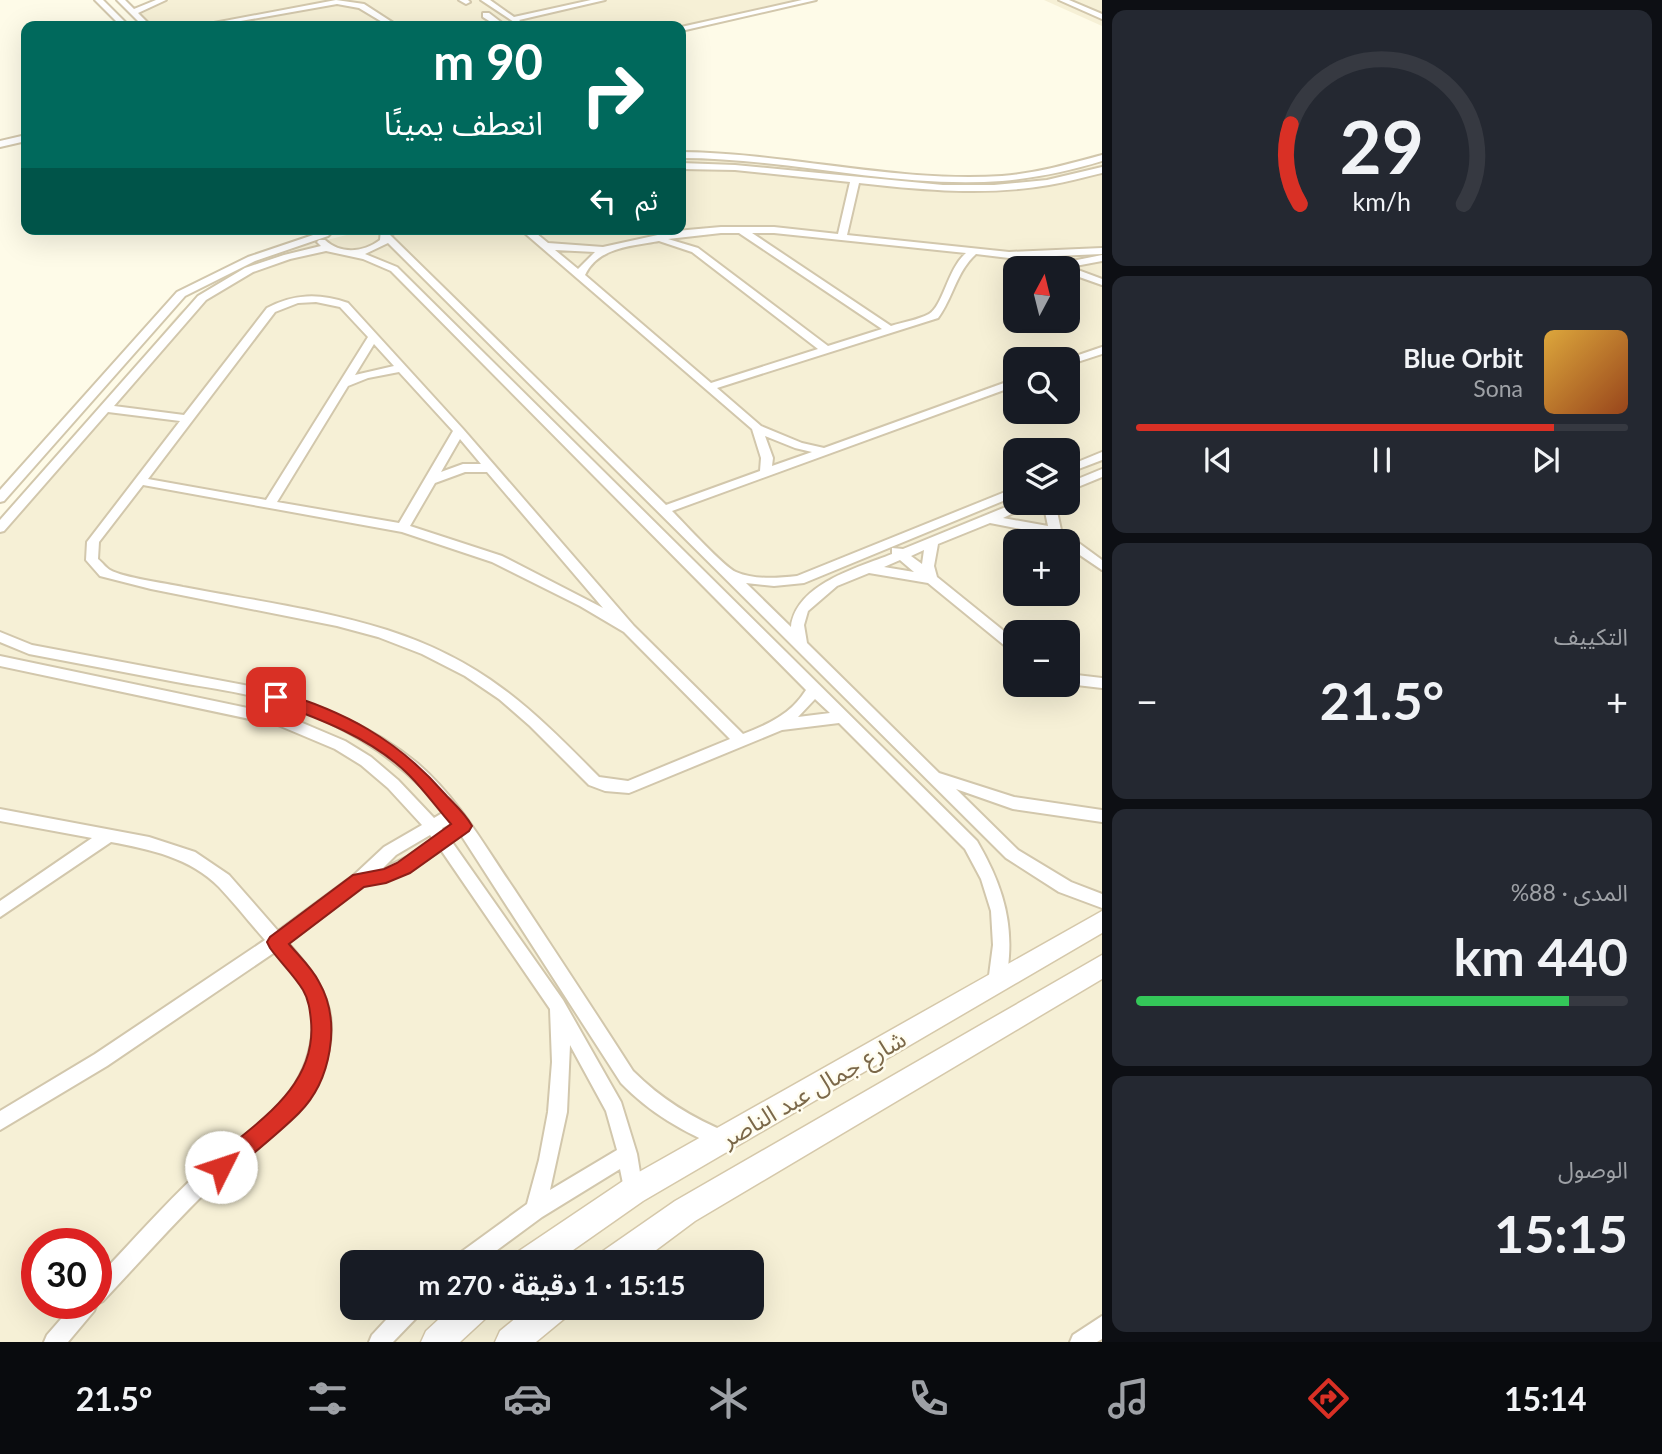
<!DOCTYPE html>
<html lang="ar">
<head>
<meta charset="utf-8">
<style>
  body { margin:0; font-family:Lato,"Noto Sans Arabic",sans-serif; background:#242831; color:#f1f3f6; direction:rtl; height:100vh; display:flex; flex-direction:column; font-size:26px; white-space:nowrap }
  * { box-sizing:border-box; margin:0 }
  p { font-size:23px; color:#9ea1a6 }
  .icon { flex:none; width:38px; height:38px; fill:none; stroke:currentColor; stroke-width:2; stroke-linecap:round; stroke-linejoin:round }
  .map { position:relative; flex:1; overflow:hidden; direction:ltr }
  .sheet { display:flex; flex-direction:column; gap:10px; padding:10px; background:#0d0f14; width:560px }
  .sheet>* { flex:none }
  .banner { position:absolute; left:21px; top:21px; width:665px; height:214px; border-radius:14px; box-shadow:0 7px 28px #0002; direction:rtl; background:#00695c; color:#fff; overflow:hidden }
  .needle { width:46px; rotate:7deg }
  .controls { position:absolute; left:1003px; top:256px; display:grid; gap:14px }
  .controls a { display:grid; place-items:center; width:77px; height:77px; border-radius:14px; background:#171b24; box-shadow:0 7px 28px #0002; font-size:35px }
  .speed { position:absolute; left:21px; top:1228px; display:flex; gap:14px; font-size:35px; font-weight:700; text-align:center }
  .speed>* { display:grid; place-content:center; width:91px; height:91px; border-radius:50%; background:#171b24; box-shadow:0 7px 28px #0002; line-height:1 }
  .speed .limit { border:10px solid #d22; background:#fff; color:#111 }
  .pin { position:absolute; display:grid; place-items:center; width:60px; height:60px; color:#fff; margin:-30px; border-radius:14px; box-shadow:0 4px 10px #0006 }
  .me { position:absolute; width:77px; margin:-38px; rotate:49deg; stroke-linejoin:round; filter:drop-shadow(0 0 5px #0008) }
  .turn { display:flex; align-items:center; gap:24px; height:147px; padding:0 28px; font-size:32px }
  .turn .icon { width:91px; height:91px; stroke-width:2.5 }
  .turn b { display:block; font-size:49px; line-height:60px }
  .then { display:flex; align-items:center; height:66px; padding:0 28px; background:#0003; gap:14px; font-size:26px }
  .big { font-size:52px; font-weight:700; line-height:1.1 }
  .sheet .card { flex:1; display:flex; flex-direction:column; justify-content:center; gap:10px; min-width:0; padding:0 24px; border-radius:14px; background:#242831 }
  .sheet .dial { align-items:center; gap:0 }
  .dial svg { height:182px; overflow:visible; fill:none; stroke:#363941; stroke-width:7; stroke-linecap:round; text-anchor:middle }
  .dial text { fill:#f1f3f6; stroke:none }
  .song { display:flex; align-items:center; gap:21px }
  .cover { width:84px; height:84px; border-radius:10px; background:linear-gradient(135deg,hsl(40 70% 55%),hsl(20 70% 35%)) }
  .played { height:7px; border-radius:4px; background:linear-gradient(90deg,#d93025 85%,#363941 85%) }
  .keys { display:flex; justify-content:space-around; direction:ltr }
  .heat { display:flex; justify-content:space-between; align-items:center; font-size:38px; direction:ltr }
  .charge { height:10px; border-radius:5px; background:linear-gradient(90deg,#34c759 88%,#363941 0) }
  .trip { position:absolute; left:340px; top:1250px; width:424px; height:70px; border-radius:14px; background:#171b24; box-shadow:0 7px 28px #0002; font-weight:700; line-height:70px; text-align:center; direction:rtl }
  .menu { display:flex; height:112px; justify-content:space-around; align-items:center; background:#090b0e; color:#9ea1a6 }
  .menu .icon { width:49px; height:49px }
  .menu .selected { color:#d93025 }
  .menu b { font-size:32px; color:#f1f3f6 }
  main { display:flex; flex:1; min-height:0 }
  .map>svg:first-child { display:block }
</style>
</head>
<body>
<main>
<section class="sheet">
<div class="card dial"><svg viewBox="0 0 100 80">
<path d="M14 69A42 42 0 1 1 86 69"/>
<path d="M14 69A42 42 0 0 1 10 34" stroke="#d93025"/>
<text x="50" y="56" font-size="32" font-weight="700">29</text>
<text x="50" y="72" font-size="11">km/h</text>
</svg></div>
<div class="card">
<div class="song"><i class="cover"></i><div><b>Blue Orbit</b><p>Sona</p></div></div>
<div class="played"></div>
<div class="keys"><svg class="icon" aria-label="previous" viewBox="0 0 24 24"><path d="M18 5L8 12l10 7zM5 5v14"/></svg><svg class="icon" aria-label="pause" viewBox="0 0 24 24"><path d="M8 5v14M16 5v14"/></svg><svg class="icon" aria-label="next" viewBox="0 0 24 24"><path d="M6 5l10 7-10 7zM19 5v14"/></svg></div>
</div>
<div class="card"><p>التكييف</p>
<div class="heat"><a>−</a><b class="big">21.5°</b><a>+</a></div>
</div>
<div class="card"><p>المدى · 88%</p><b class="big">440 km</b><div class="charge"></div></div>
<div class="card"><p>الوصول</p><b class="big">15:15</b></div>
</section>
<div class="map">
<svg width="1102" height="1342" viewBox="0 0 1102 1342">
  <rect width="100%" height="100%" fill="#fefbe8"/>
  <g fill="#f6f0d6" fill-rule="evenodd">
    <path d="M 170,0 L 797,0 L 679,26 L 149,26 L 129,7 Z"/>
    <path d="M 1044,0 L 1102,0 L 1102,26 Z"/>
    <path d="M 724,158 L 942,181 L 986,182 L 1028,180 L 1102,164 L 1102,1342 L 0,1342 L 0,526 L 180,312 L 215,283 L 280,252 L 370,229 L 681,229 L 681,159 ZM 1015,268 L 1068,268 L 1068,320 L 1015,320 ZM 1015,359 L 1068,359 L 1068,411 L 1015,411 ZM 1015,450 L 1068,450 L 1068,502 L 1015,502 ZM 1015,541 L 1068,541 L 1068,593 L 1015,593 ZM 1015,632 L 1068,632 L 1068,684 L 1015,684 ZM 37,1244 L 96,1244 L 96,1304 L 37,1304 ZM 352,1262 L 751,1262 L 751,1307 L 352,1307 Z"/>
  </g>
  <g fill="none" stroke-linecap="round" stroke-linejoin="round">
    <defs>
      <g id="minor">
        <path d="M 95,0 L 103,0 L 129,26 L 121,26 Z"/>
        <path d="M 117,0 L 125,0 L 134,9 L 156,0 L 166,0 L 138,13 L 151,26 L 143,26 Z"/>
        <path d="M 336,0 L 364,4 L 398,26 L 389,26 L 359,8 L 337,4 L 213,26 L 198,26 Z"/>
        <path d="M 459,0 L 468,0 L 470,2 L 466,4 Z"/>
        <path d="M 481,0 L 490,0 L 514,17 L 591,0 L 605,0 L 519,20 L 524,24 L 520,26 Z"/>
        <path d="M 802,0 L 816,0 L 681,31 L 681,27 Z"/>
        <path d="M 1059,0 L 1069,0 L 1102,14 L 1102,19 Z"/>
        <path d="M 483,13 L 489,13 L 506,26 L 497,26 L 483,17 Z"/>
        <path d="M 26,135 L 26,141 L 0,147 L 0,141 Z"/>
        <path d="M 681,152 C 788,153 896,183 1002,176 C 1037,173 1069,164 1102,155 L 1102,161 C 1069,171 1036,178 1002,181 C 896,189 788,158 681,158 Z"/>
        <path d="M 681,163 L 735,165 L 943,185 L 994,185 L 1047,180 L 1102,167 L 1102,173 C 1084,177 1067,182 1049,185 C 987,196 921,190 859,183 L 847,235 L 1009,252 L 1102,248 L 1102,254 L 1009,258 L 976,254 C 956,272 953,298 938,318 L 717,388 L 761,426 L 802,443 L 824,448 L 1015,379 L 1015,386 L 672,511 C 685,524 724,567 736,572 C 754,580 778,578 797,576 L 1015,488 L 1015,496 L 804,583 L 774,586 L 746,583 L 791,627 C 796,584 857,568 892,554 L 892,548 L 903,549 L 1018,502 L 1036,502 L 1003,518 L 1048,526 L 1043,502 L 1055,502 L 1061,530 L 1102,560 L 1102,570 L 1068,547 L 1068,541 L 1060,541 L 1052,535 L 990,523 L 938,544 L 934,566 L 937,577 L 1015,640 L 1015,652 L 1010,650 L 928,583 L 869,573 L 837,586 L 808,611 L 804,625 L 807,643 L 939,773 L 1014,797 L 1102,810 L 1102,822 L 1013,809 L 956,789 L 1018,850 L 1071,882 L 1102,894 L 1102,908 L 1059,892 L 1006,858 L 388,243 L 365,254 L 397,267 L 977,841 C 998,877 1012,913 1009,956 C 1008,967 1008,979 1003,988 L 997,990 L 991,988 L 988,983 L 993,945 L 991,911 L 981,879 L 965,849 L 839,723 L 782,730 L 634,791 L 629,793 L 605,791 L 589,785 L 530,726 L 499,699 L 465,676 L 422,654 L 378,637 L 337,626 L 151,589 L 100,576 L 86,560 L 87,542 L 180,421 L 108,412 L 4,531 L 0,532 L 0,520 L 198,296 L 245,268 L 284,255 L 321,246 L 317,242 L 319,240 L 325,240 C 341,255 364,252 380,240 L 381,229 L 405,229 L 390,235 L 666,505 L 760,471 L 761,458 L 752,429 L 520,229 L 531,229 L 548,243 L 603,247 L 676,231 L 721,227 L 774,227 L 838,234 L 850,182 L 735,170 L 681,169 ZM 721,233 L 739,233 L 882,329 L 828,346 L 698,248 L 668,239 ZM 752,233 L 774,233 L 966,253 C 948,268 943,306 929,314 C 918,320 903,322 891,326 ZM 659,241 L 692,252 L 818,349 L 711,383 L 585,275 C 598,247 632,246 659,241 ZM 555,250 L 595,252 L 578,269 ZM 326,251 L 363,259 L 391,271 L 806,690 C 791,714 769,724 743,734 L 634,626 L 463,429 L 348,303 C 319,293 294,294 267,308 L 184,415 L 114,406 L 206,300 L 253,272 L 290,259 ZM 316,302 L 340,307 L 368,337 L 266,500 L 148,479 L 275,312 L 298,303 ZM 374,344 L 394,366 L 355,375 ZM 399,372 L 453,431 L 399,523 L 277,502 L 348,386 L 368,378 ZM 765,436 L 795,448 L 812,452 L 772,466 L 773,458 ZM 460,439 L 481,464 L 463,464 L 441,472 ZM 465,472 L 487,472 L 603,608 L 502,556 L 410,526 L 435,483 ZM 143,485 L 402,532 L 492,562 L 580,606 L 624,632 L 730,739 L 628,781 L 599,777 C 530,707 483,661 387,630 C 320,609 251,600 183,587 C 165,583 124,578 110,570 C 106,568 102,562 98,559 L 99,542 ZM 924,550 L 922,564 L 911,556 ZM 900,560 L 914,572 L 884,567 ZM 815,699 L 830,713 L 798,717 Z"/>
        <path d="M 325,231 L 330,234 L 328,236 L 255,261 L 185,296 L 4,501 L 0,502 L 0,490 L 177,292 L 248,257 Z"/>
        <path d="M 1102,255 L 1102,261 L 1070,267 L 1102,279 L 1102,285 L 1068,273 L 1068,268 L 1038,265 L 1033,262 L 1038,259 L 1067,262 Z"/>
        <path d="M 1102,347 L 1102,354 L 1068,365 L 1067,359 Z"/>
        <path d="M 1102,452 L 1102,460 L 1068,473 L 1068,466 Z"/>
        <path d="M 1102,469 L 1102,477 L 1068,491 L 1068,483 Z"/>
        <path d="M 0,632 L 32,645 L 260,688 C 316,704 371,725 417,763 C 458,798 484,845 514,889 C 554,950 594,1010 633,1071 C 661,1099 692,1118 729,1133 L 731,1139 L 729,1145 L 722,1148 C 683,1132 650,1113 621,1083 L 461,835 L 452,842 L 563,1000 L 621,1102 L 637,1154 L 643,1191 L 640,1198 L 633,1200 L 626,1198 L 620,1169 L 542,1217 L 481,1262 L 454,1262 L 457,1255 L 527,1204 L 539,1160 L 548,1112 L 552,1062 L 550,1009 L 441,850 L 408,872 L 364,886 L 288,943 C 324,984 344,1016 322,1072 C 316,1086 308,1102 298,1113 C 270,1140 237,1162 209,1189 C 172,1225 138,1264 103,1301 L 97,1304 L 94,1311 L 68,1342 L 44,1342 L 47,1335 L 74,1304 L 96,1304 L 96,1279 C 129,1245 161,1208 196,1175 C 243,1132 304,1105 312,1036 C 314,1021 312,1003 305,990 C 297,976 285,964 275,952 L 107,1066 L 0,1130 L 0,1111 L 95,1054 L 265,940 C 250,923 235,904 219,887 C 191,858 149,849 111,842 L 0,917 L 0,901 L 92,838 L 0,821 L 0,809 L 149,837 L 195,852 L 229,875 L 278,931 L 354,875 L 384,847 L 422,825 L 388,788 L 361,765 L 335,749 L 278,725 L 0,666 L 0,656 L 286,716 L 345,741 L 371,757 L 398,780 L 434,818 L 444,812 C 398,755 332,716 261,698 C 233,691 204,687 176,682 C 127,673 78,663 29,654 L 0,642 ZM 452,823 L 453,824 L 444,831 L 442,828 ZM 430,835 L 433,839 L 409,856 L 382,869 L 396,855 ZM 570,1045 L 606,1111 L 617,1150 L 550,1190 L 567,1112 Z"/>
        <path d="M 1068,674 L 1102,678 L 1102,688 L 1068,684 Z"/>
        <path d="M 398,1307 L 423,1307 L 420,1314 L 393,1342 L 369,1342 L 372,1335 Z"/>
        <path d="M 1102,1316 L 1102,1339 L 1097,1342 L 1070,1342 L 1073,1335 Z"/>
      </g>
      <g id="secondary">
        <path d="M 1102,911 L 1102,933 L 643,1201 L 556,1262 L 515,1262 L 519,1251 L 623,1181 Z"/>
        <path d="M 1102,955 L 1102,979 L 695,1221 L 640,1262 L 599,1262 L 603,1251 L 675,1201 Z"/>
        <path d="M 452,1307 L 490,1307 L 486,1318 L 460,1342 L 421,1342 L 426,1331 Z"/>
        <path d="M 529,1307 L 569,1307 L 565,1318 L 536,1342 L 495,1342 L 500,1331 Z"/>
      </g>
    </defs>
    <use href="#minor" stroke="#d2c7ac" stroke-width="4"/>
    <use href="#secondary" stroke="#d5c8aa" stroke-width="3"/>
    <use href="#minor" fill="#fff" fill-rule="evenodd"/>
    <use href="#secondary" fill="#fff" fill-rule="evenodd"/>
  </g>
  <path fill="#d93025" stroke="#8d1f18" stroke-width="2" d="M 276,691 C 344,711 397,739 444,793 C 453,803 465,813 472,826 L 469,831 L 410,873 L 386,883 L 364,887 L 289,944 C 299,956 312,968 319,982 C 342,1022 331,1081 299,1113 C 277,1135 252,1154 229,1174 L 221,1177 L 214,1174 L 210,1167 L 214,1159 C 257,1122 317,1087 311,1021 C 310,1011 309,1000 303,990 C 294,975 280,962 270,948 L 267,942 L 270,937 L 353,875 L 384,869 L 397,863 L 451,824 C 437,808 424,790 409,775 C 372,738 318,718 270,701 L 268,697 L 270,693 Z"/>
  <g text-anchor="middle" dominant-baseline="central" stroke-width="5" stroke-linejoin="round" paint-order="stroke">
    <g font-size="24" fill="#7b6849" stroke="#fffdf0">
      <text transform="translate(813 1088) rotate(-30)">شارع جمال عبد الناصر</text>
    </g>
  </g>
</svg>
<div class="controls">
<a><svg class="needle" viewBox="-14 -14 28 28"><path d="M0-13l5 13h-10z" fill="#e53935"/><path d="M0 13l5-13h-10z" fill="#9ea1a6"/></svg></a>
<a><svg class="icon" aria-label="search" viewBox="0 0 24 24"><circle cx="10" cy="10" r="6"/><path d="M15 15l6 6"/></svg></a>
<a><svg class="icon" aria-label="layers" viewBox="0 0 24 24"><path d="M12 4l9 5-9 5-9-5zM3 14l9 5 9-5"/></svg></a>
<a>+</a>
<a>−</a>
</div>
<div class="speed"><div class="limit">30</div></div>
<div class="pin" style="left:276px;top:697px;background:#d93025"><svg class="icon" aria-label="arrive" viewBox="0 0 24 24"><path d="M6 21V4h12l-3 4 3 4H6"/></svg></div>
<svg class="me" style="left:221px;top:1167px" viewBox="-20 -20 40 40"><circle r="19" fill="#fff"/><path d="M0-13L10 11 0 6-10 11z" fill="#d93025"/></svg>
<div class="trip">15:15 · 1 دقيقة · 270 m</div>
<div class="banner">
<div class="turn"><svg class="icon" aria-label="right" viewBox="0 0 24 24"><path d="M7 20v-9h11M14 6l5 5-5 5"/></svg><div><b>90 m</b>انعطف يمينًا</div></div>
<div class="then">ثم<svg class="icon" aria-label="left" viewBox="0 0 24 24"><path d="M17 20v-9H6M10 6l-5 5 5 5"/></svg></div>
</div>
</div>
</main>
<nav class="menu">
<b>15:14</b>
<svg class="icon selected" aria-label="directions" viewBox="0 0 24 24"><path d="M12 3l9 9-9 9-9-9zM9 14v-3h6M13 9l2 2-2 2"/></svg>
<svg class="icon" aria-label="music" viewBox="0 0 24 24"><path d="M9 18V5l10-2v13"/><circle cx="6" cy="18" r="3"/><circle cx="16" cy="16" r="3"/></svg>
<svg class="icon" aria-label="phone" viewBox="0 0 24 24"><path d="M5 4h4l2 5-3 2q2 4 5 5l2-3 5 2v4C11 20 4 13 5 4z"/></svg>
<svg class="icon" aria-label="climate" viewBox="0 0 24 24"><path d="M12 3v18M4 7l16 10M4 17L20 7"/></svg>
<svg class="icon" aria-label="car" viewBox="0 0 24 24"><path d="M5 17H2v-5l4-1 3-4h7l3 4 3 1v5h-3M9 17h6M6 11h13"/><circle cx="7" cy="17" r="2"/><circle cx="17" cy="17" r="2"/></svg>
<svg class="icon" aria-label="filters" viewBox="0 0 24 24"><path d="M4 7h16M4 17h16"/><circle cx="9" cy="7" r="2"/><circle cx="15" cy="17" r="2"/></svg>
<b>21.5°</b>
</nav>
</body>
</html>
